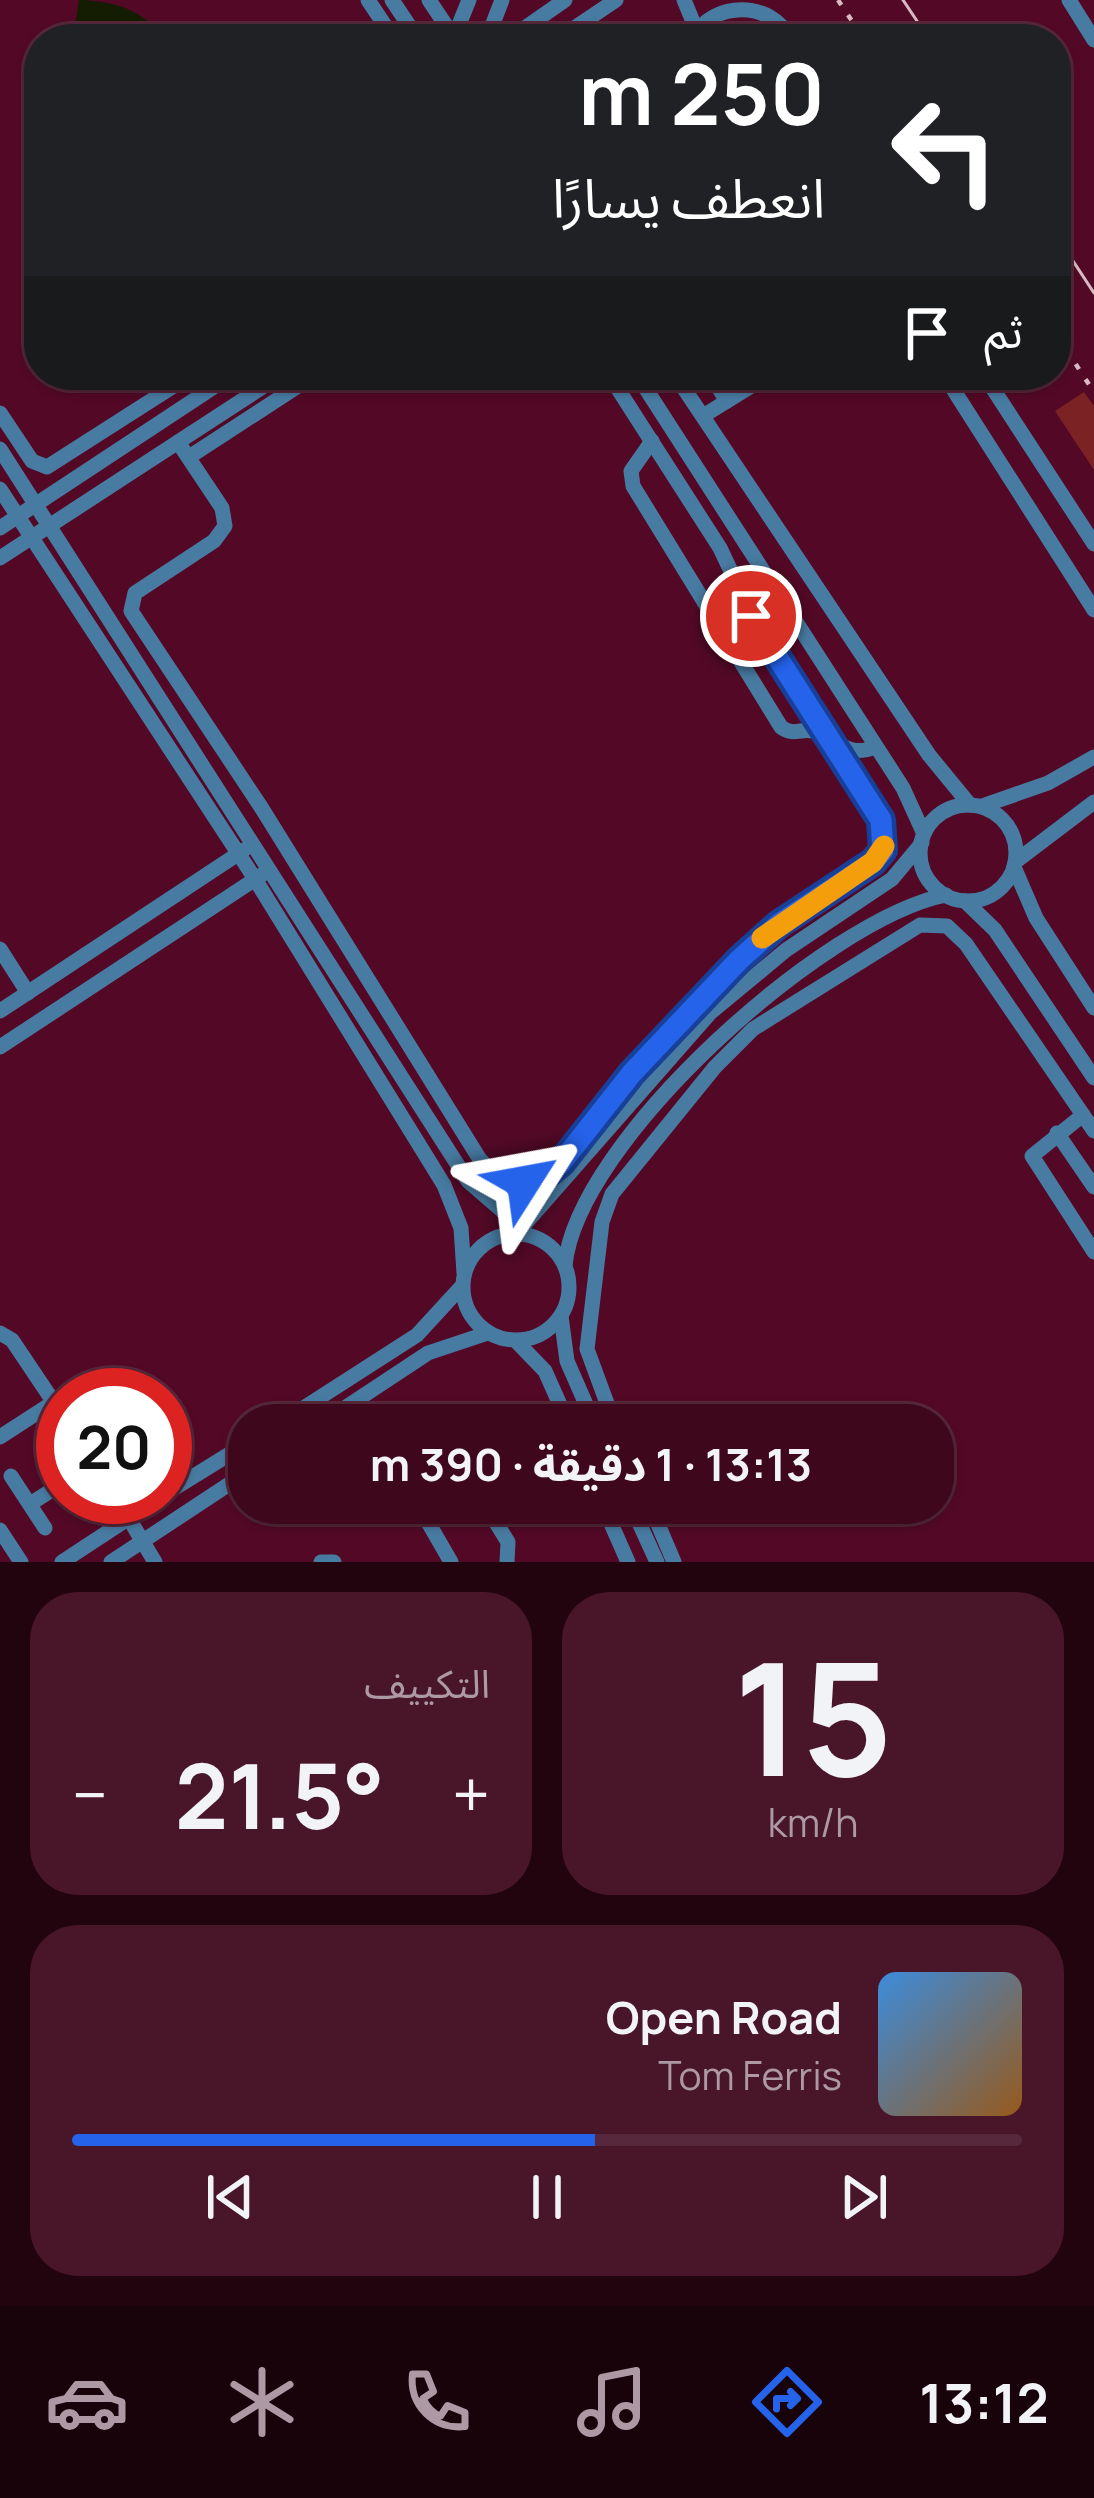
<!DOCTYPE html>
<html lang="ar">
<head>
<meta charset="utf-8">
<style>
  body { margin:0; font-family:Manrope,"Noto Sans Arabic",sans-serif; background:#491529; color:#f1f3f6; direction:rtl; height:100vh; display:flex; flex-direction:column; font-size:45px; white-space:nowrap }
  * { box-sizing:border-box; margin:0 }
  p { font-size:39px; color:#ad99a3 }
  .icon { flex:none; width:66px; height:66px; fill:none; stroke:currentColor; stroke-width:2; stroke-linecap:round; stroke-linejoin:round }
  .map { position:relative; height:1562px; overflow:hidden; direction:ltr }
  .panel { display:flex; flex-direction:column; gap:30px; padding:30px; background:#22040f; flex:1 }
  .panel>* { flex:none }
  .banner { position:absolute; left:24px; top:24px; width:1047px; height:366px; border-radius:48px; box-shadow:0 3px 9px #0004,0 0 0 3px #57283b; direction:rtl; background:#202124; color:#fff; overflow:hidden }
  .speed { position:absolute; left:36px; top:1368px; display:flex; gap:24px; font-size:60px; font-weight:700; text-align:center }
  .speed>* { display:grid; place-content:center; width:156px; height:156px; border-radius:50%; background:#3e071c; box-shadow:0 3px 9px #0004,0 0 0 3px #57283b; line-height:1 }
  .speed .limit { border:18px solid #d22; background:#fff; color:#111 }
  .pin { position:absolute; display:grid; place-items:center; width:102px; height:102px; color:#fff; margin:-51px; border:6px solid #fff; border-radius:50%; box-shadow:0 3px 12px #0007 }
  .me { position:absolute; width:132px; margin:-66px; rotate:56deg; stroke-linejoin:round; filter:drop-shadow(0 0 9px #0008) }
  .turn { display:flex; align-items:center; gap:42px; height:252px; padding:0 48px; font-size:54px }
  .turn .icon { width:156px; height:156px; stroke-width:2.5 }
  .turn b { display:block; font-size:84px; line-height:102px }
  .then { display:flex; align-items:center; height:114px; padding:0 48px; background:#0003; gap:24px; font-size:45px }
  .big { font-size:90px; font-weight:700; line-height:1.1 }
  .panel .widget { flex:1; display:flex; flex-direction:column; justify-content:center; gap:18px; min-width:0; padding:0 42px; border-radius:48px; background:#491529 }
  .panel .dial { align-items:center; gap:0 }
  .dial b { font-size:156px; line-height:1 }
  .song { display:flex; align-items:center; gap:36px }
  .cover { width:144px; height:144px; border-radius:18px; background:linear-gradient(135deg,hsl(210 70% 55%),hsl(30 70% 35%)) }
  .played { height:12px; border-radius:6px; background:linear-gradient(90deg,#2563eb 55%,#57283b 55%) }
  .keys { display:flex; justify-content:space-around; direction:ltr }
  .heat { display:flex; justify-content:space-between; align-items:center; font-size:66px; direction:ltr }
  .panel .tiles { flex:1; display:grid; gap:30px; grid-template-columns:1fr 1fr }
  .widget:last-child { grid-column:span 2 }
  .trip { position:absolute; left:228px; top:1404px; width:726px; height:120px; border-radius:48px; background:#3e071c; box-shadow:0 3px 9px #0004,0 0 0 3px #57283b; font-weight:700; line-height:120px; text-align:center; direction:rtl }
  .menu { display:flex; height:192px; justify-content:space-around; align-items:center; background:#19030b; color:#ad99a3 }
  .menu .icon { width:84px; height:84px }
  .menu .current { color:#2563eb }
  .menu b { font-size:54px; color:#f1f3f6 }
  .map>svg:first-child { display:block }
</style>
</head>
<body>
<div class="map">
<svg width="1094" height="1562" viewBox="0 0 1094 1562">
  <rect width="100%" height="100%" fill="#530926"/>
  <path fill="#141c01" d="M 79,0 C 106,0 150,9 159,39 L 55,39 L 76,20 Z"/>
  <path fill="#7b2224" d="M 1084,392 L 1094,406 L 1094,470 L 1055,411 Z"/>
  <g fill="none" stroke-linecap="round" stroke-linejoin="round">
    <g stroke="#487ba2" stroke-width="15">
      <path d="M 368,0 L 394,39"/>
      <path d="M 392,0 L 418,39"/>
      <path d="M 429,0 L 455,39"/>
      <path d="M 684,0 L 696,29"/>
      <path d="M 1069,0 L 1094,40"/>
      <path d="M 454,37 L 469,0"/>
      <path d="M 487,39 L 502,0"/>
      <path d="M 509,39 L 565,0"/>
      <path d="M 558,39 L 616,0"/>
      <path d="M 692,39 C 712,0 772,0 790,39"/>
      <path d="M 637,375 L 903,788 L 924,834"/>
      <path d="M 675,375 L 929,755 L 970,805"/>
      <path d="M 710,375 L 727,401"/>
      <path d="M 944,375 L 1094,610"/>
      <path d="M 984,375 L 1094,544"/>
      <path d="M 0,413 L 32,461 L 47,467 L 191,375"/>
      <path d="M 703,416 L 769,375"/>
      <path d="M 652,441 L 631,471 L 633,486 L 781,727 C 795,738 804,725 819,733 C 842,744 849,757 876,747"/>
      <path d="M 178,442 L 222,508 L 225,526 L 214,541 L 135,593 L 131,611 L 261,807 L 479,1158 L 493,1173 L 513,1181 L 534,1180 L 553,1171 L 658,1044 L 739,960 L 790,916 L 873,862 L 885,842 L 881,820 L 763,639 L 720,548 L 609,375"/>
      <path d="M 0,449 L 468,1181 L 505,1213 L 515,1233"/>
      <path d="M 189,457 L 315,375"/>
      <path d="M 0,489 L 255,879 L 444,1185 L 461,1228 L 464,1273"/>
      <path d="M 0,528 L 232,375"/>
      <path d="M 0,558 L 281,375"/>
      <path d="M 704,602 L 737,581"/>
      <circle cx="968" cy="853" r="48"/>
      <path d="M 982,806 L 1048,783 L 1094,757"/>
      <path d="M 1015,862 L 1094,802"/>
      <path d="M 1014,867 L 1036,918 L 1094,1008"/>
      <path d="M 965,901 L 995,930 L 1094,1078"/>
      <path d="M 0,949 L 28,993"/>
      <path d="M 0,1011 L 244,850"/>
      <path d="M 0,1047 L 263,874"/>
      <path d="M 1083,1115 L 1032,1156 L 1094,1252"/>
      <path d="M 1057,1133 L 1094,1187"/>
      <path d="M 517,1233 L 710,1013 L 786,950 L 892,879 L 922,843"/>
      <circle cx="516" cy="1287" r="53"/>
      <path d="M 565,1266 C 576,1142 825,919 946,895"/>
      <path d="M 561,1316 L 567,1361 L 595,1425"/>
      <path d="M 0,1333 L 12,1340 L 63,1416"/>
      <path d="M 516,1341 L 545,1371 L 569,1425"/>
      <path d="M 277,1425 L 417,1335 L 462,1286"/>
      <path d="M 319,1425 L 428,1353 L 488,1333"/>
      <path d="M 615,1425 L 587,1349 L 602,1222 L 612,1194 L 715,1067 L 753,1029 L 920,925 L 947,926 L 966,944 L 1094,1131"/>
      <path d="M 0,1437 L 54,1402"/>
      <path d="M 44,1454 L 63,1442"/>
      <path d="M 11,1476 L 45,1528"/>
      <path d="M 165,1494 L 249,1442"/>
      <path d="M 116,1497 L 155,1562"/>
      <path d="M 417,1503 L 451,1562"/>
      <path d="M 484,1503 L 508,1542 L 507,1562"/>
      <path d="M 602,1503 L 628,1562"/>
      <path d="M 630,1503 L 657,1562"/>
      <path d="M 649,1503 L 674,1562"/>
      <path d="M 30,1504 L 63,1483"/>
      <path d="M 0,1530 L 21,1562"/>
      <path d="M 62,1562 L 161,1497"/>
      <path d="M 111,1562 L 249,1471"/>
      <path d="M 321,1562 L 334,1562"/>
    </g>
    <g stroke="#d8bac3" stroke-width="3">
      <path d="M 903,0 L 929,39"/>
      <path d="M 1056,235 L 1094,293"/>
    </g>
    <g stroke="#d8bac3" stroke-width="4.5" stroke-dasharray="6 12" stroke-linecap="butt">
      <path d="M 838,0 L 864,39"/>
      <path d="M 1056,334 L 1094,392"/>
    </g>
  </g>
  <g fill="none" stroke-linecap="round" stroke-linejoin="round">
    <defs>
      <path id="route" d="M 524,1182 L 544,1177 L 561,1163 L 632,1073 L 739,960 L 779,924 L 873,862 L 883,850 L 881,820 L 751,616"/>
    </defs>
    <use href="#route" stroke="#184099" stroke-width="30"/>
    <use href="#route" stroke="#2563eb" stroke-width="21"/>
    <path stroke="#f59e0b" stroke-width="21" d="M 762,938 L 873,862 L 884,846"/>
  </g>
</svg>
<div class="speed"><div class="limit">20</div></div>
<div class="pin" style="left:751px;top:616px;background:#d93025"><svg class="icon" aria-label="arrive" viewBox="0 0 24 24"><path d="M6 21V4h12l-3 4 3 4H6"/></svg></div>
<svg class="me" style="left:524px;top:1182px" viewBox="-20 -20 40 40"><path d="M0-17L14 15 0 8-14 15z" fill="#2563eb" stroke="#fff" stroke-width="4"/></svg>
<div class="trip">13:13 · 1 دقيقة · 390 m</div>
<div class="banner">
<div class="turn"><svg class="icon" aria-label="left" viewBox="0 0 24 24"><path d="M17 20v-9H6M10 6l-5 5 5 5"/></svg><div><b>250 m</b>انعطف يسارًا</div></div>
<div class="then">ثم<svg class="icon" aria-label="arrive" viewBox="0 0 24 24"><path d="M6 21V4h12l-3 4 3 4H6"/></svg></div>
</div>
</div>
<section class="panel">
<div class="tiles">
<div class="widget dial"><b>15</b><p>km/h</p></div>
<div class="widget"><p>التكييف</p>
<div class="heat"><a>−</a><b class="big">21.5°</b><a>+</a></div>
</div>
<div class="widget">
<div class="song"><i class="cover"></i><div><b>Open Road</b><p>Tom Ferris</p></div></div>
<div class="played"></div>
<div class="keys"><svg class="icon" aria-label="previous" viewBox="0 0 24 24"><path d="M18 5L8 12l10 7zM5 5v14"/></svg><svg class="icon" aria-label="pause" viewBox="0 0 24 24"><path d="M8 5v14M16 5v14"/></svg><svg class="icon" aria-label="next" viewBox="0 0 24 24"><path d="M6 5l10 7-10 7zM19 5v14"/></svg></div>
</div>
</div>
</section>
<nav class="menu">
<b>13:12</b>
<svg class="icon current" aria-label="directions" viewBox="0 0 24 24"><path d="M12 3l9 9-9 9-9-9zM9 14v-3h6M13 9l2 2-2 2"/></svg>
<svg class="icon" aria-label="music" viewBox="0 0 24 24"><path d="M9 18V5l10-2v13"/><circle cx="6" cy="18" r="3"/><circle cx="16" cy="16" r="3"/></svg>
<svg class="icon" aria-label="phone" viewBox="0 0 24 24"><path d="M5 4h4l2 5-3 2q2 4 5 5l2-3 5 2v4C11 20 4 13 5 4z"/></svg>
<svg class="icon" aria-label="climate" viewBox="0 0 24 24"><path d="M12 3v18M4 7l16 10M4 17L20 7"/></svg>
<svg class="icon" aria-label="car" viewBox="0 0 24 24"><path d="M5 17H2v-5l4-1 3-4h7l3 4 3 1v5h-3M9 17h6M6 11h13"/><circle cx="7" cy="17" r="2"/><circle cx="17" cy="17" r="2"/></svg>
</nav>
</body>
</html>
